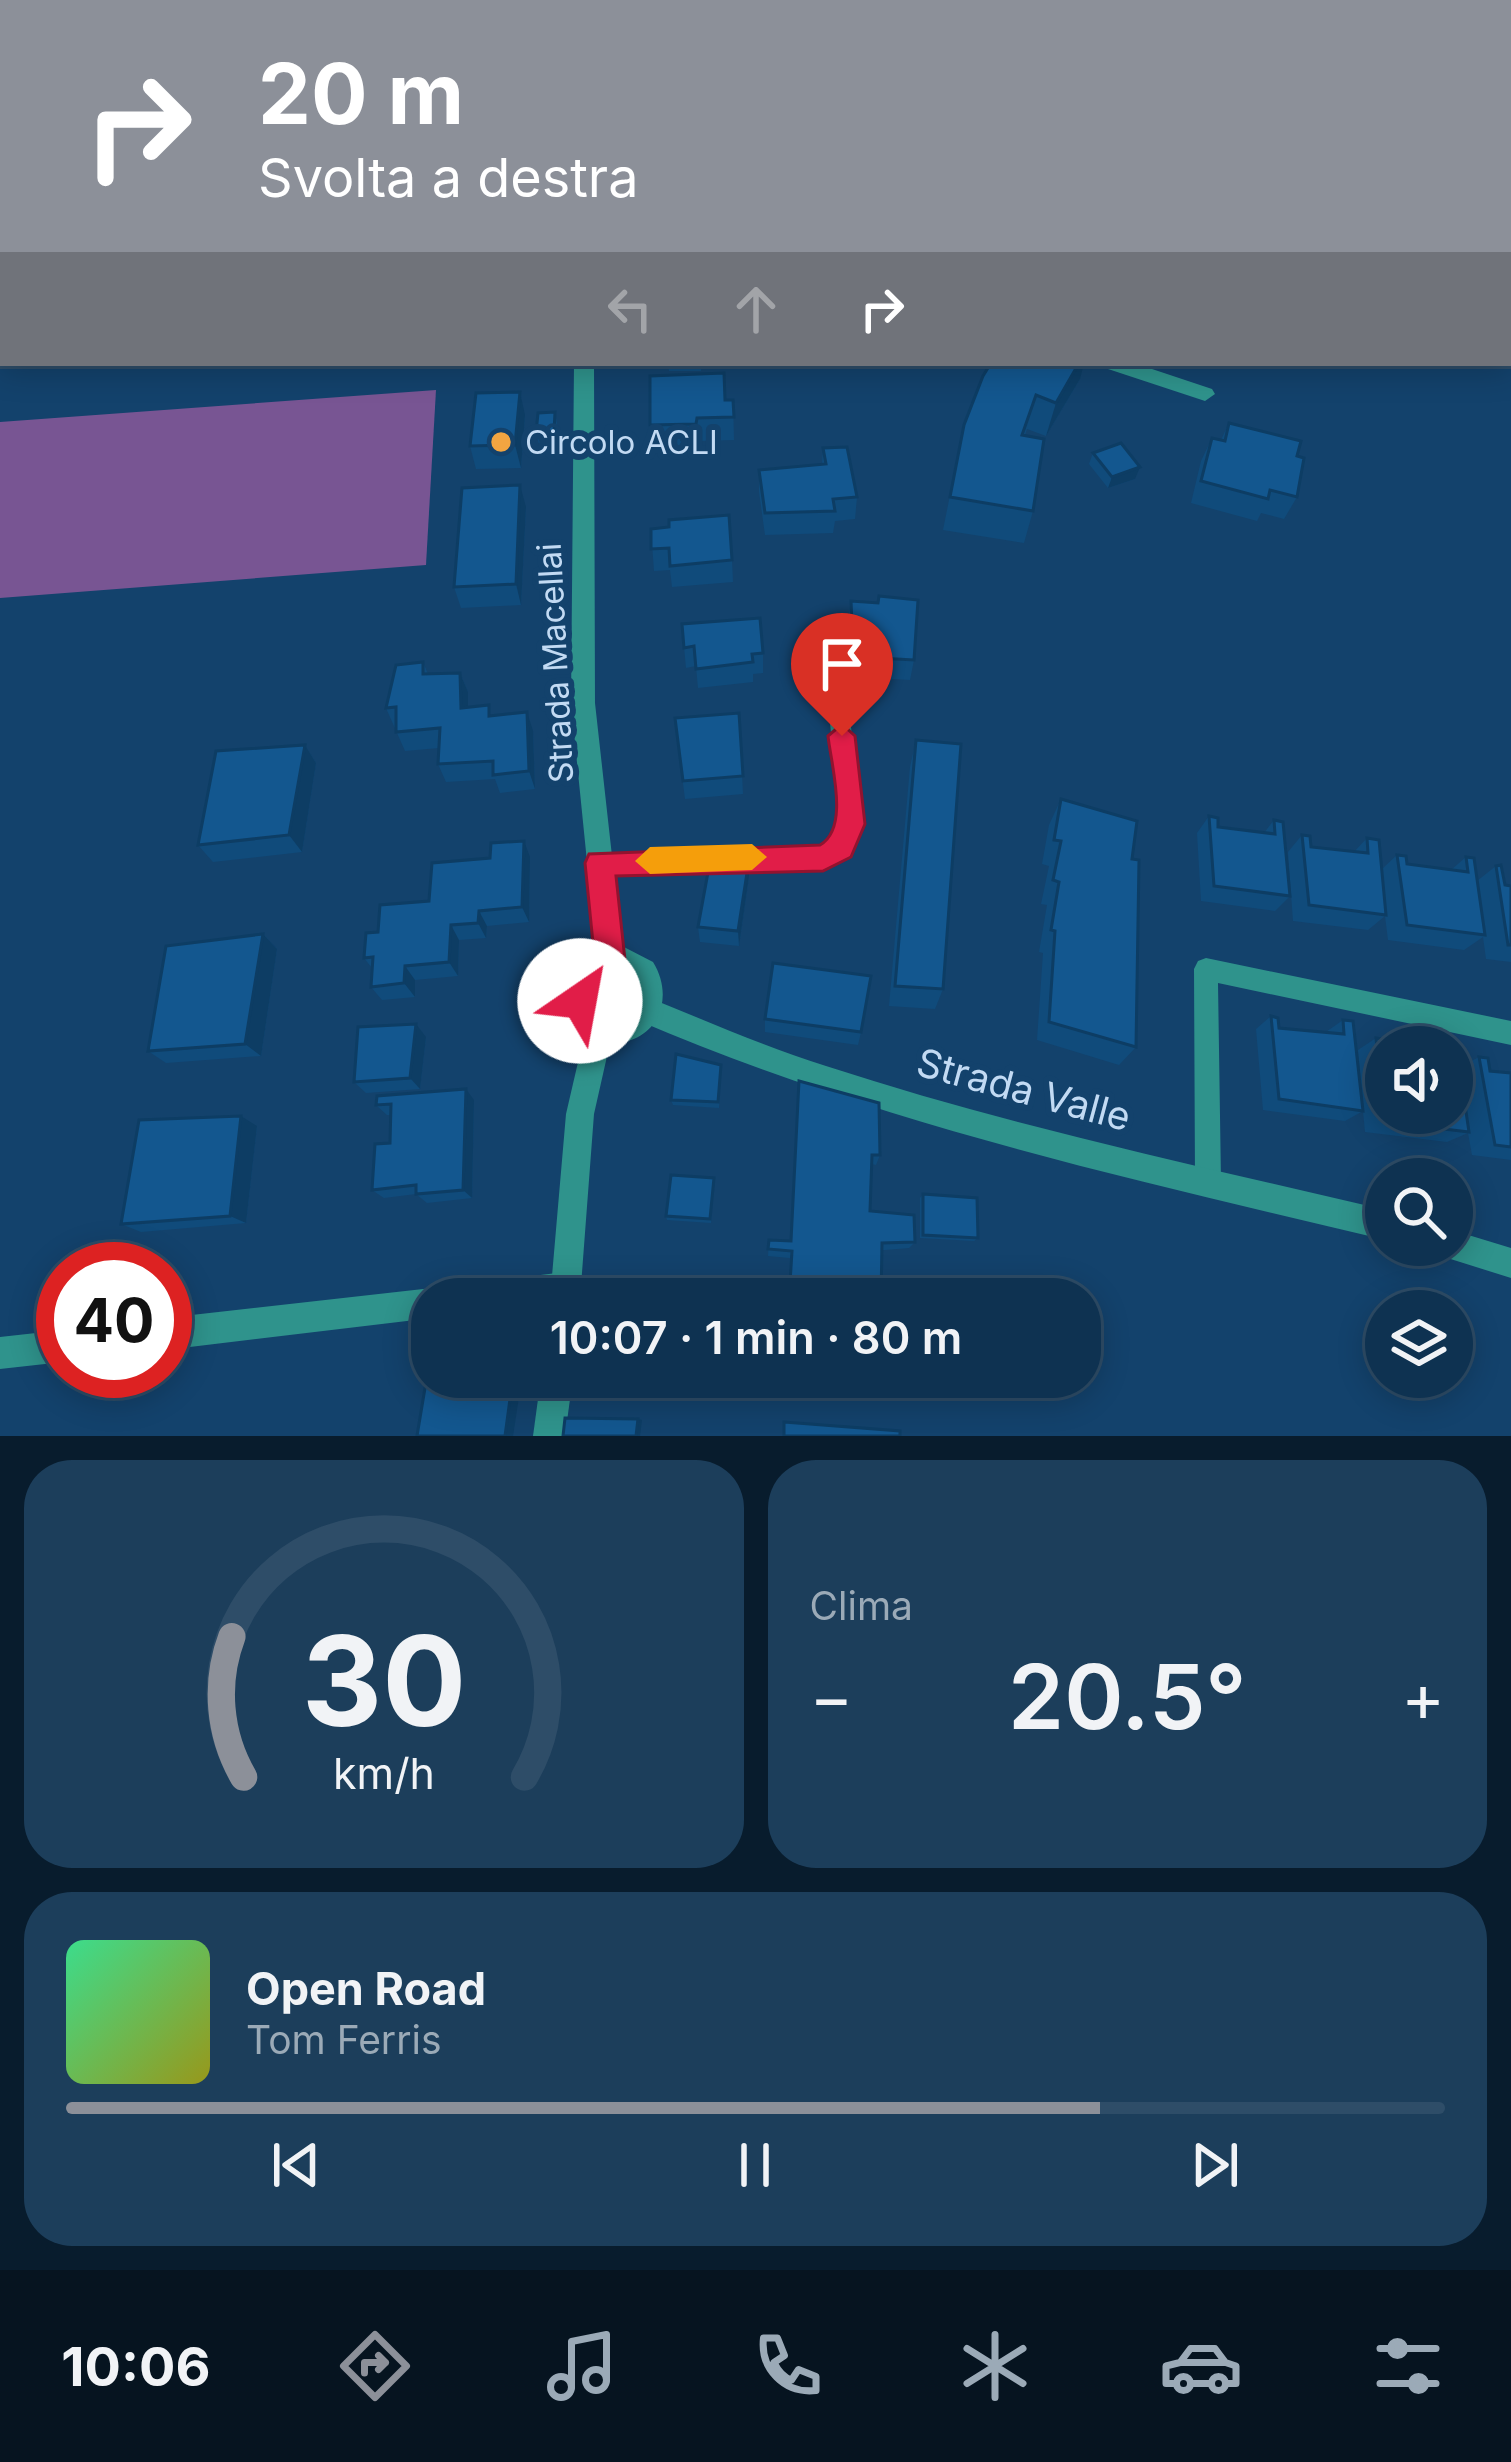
<!DOCTYPE html>
<html lang="it">
<head>
<meta charset="utf-8">
<style>
  body { margin:0; font-family:Inter,sans-serif; background:#1c3e5b; color:#f1f3f6; height:100vh; display:flex; flex-direction:column; font-size:45px; white-space:nowrap }
  * { box-sizing:border-box; margin:0 }
  p { font-size:39px; color:#9baab7 }
  .icon { flex:none; width:66px; height:66px; fill:none; stroke:currentColor; stroke-width:2; stroke-linecap:round; stroke-linejoin:round }
  .map { position:relative; height:1436px; overflow:hidden }
  .sheet { display:flex; flex-direction:column; gap:24px; padding:24px; background:#081c2d; flex:1 }
  .sheet>* { flex:none }
  .banner { position:absolute; left:0px; top:0px; width:1512px; height:366px; box-shadow:0 6px 30px #0003,0 0 0 3px #2e4d68; background:#8c9099; color:#fff; overflow:hidden }
  .controls { position:absolute; left:1365px; top:1026px; display:grid; gap:24px }
  .controls a { display:grid; place-items:center; width:108px; height:108px; border-radius:50%; background:#0e3251; box-shadow:0 6px 30px #0003,0 0 0 3px #2e4d68; font-size:60px }
  .speed { position:absolute; left:36px; top:1242px; display:flex; gap:24px; font-size:60px; font-weight:700; text-align:center }
  .speed>* { display:grid; place-content:center; width:156px; height:156px; border-radius:50%; background:#0e3251; box-shadow:0 6px 30px #0003,0 0 0 3px #2e4d68; line-height:1 }
  .speed .limit { border:18px solid #d22; background:#fff; color:#111 }
  .pin { position:absolute; display:grid; place-items:center; width:102px; height:102px; color:#fff; margin:-123px -51px; border-radius:50% 50% 50% 0; rotate:-45deg; box-shadow:0 0 12px #0007 }
  .pin .icon { rotate:45deg }
  .me { position:absolute; width:132px; margin:-66px; rotate:33deg; stroke-linejoin:round; filter:drop-shadow(0 0 9px #0008) }
  .turn { display:flex; align-items:center; gap:42px; height:252px; padding:0 60px; font-size:54px }
  .turn .icon { width:156px; height:156px; stroke-width:2.5 }
  .turn b { display:block; font-size:84px; line-height:102px }
  .lanes { display:flex; align-items:center; height:114px; padding:0 60px; background:#0003; justify-content:center; gap:60px; direction:ltr }
  .lanes .off { opacity:.35 }
  .big { font-size:90px; font-weight:600; line-height:1.1 }
  .sheet .card { flex:1; display:flex; flex-direction:column; justify-content:center; gap:18px; min-width:0; padding:0 42px; border-radius:48px; background:#1c3e5b }
  .sheet .dial { align-items:center; gap:0 }
  .dial svg { height:312px; overflow:visible; fill:none; stroke:#2e4d68; stroke-width:7; stroke-linecap:round; text-anchor:middle }
  .dial text { fill:#f1f3f6; stroke:none }
  .song { display:flex; align-items:center; gap:36px }
  .cover { width:144px; height:144px; border-radius:18px; background:linear-gradient(135deg,hsl(150 70% 55%),hsl(60 70% 35%)) }
  .played { height:12px; border-radius:6px; background:linear-gradient(90deg,#8c9099 75%,#2e4d68 75%) }
  .keys { display:flex; justify-content:space-around; direction:ltr }
  .heat { display:flex; justify-content:space-between; align-items:center; font-size:66px; direction:ltr }
  .sheet .tiles { flex:1; display:grid; gap:24px; grid-template-columns:1fr 1fr }
  .card:last-child { grid-column:span 2 }
  .trip { position:absolute; left:411px; top:1278px; width:690px; height:120px; border-radius:48px; background:#0e3251; box-shadow:0 6px 30px #0003,0 0 0 3px #2e4d68; font-weight:600; line-height:120px; text-align:center }
  .tab-bar { display:flex; height:192px; justify-content:space-around; align-items:center; background:#061420; color:#9baab7 }
  .tab-bar .icon { width:84px; height:84px }
  .tab-bar .on { color:#8c9099 }
  .tab-bar b { font-size:54px; color:#f1f3f6 }
  .map>svg:first-child { display:block }
</style>
</head>
<body>
<div class="map">
<svg width="1511" height="1436" viewBox="0 0 1511 1436">
  <rect width="100%" height="100%" fill="#13426c"/>
  <path fill="#785593" d="M 436,390 L 426,565 L 0,598 L 0,422 Z"/>
  <g fill="none" stroke-linecap="round" stroke-linejoin="round">
    <g fill="#2f938c" fill-rule="evenodd">
      <path d="M 180,0 L 194,0 L 195,3 L 181,3 Z"/>
      <path d="M 866,0 L 880,0 L 882,3 L 868,3 Z"/>
      <path d="M 837,683 L 844,686 L 847,692 L 862,824 L 849,855 L 823,868 L 600,873 L 592,870 L 589,863 L 592,856 L 600,853 L 820,848 L 833,841 L 840,824 L 827,692 L 830,686 Z"/>
      <path d="M 1206,958 L 1511,1021 L 1511,1045 L 1218,983 L 1221,1182 L 1217,1191 L 1208,1195 L 1199,1191 L 1195,1182 L 1194,969 L 1198,961 Z"/>
    </g>
    <g fill="#2f938c" fill-rule="evenodd">
      <path d="M 3,71 L 3,81 L 0,82 L 0,72 Z"/>
      <path d="M 1102,363 L 1134,363 L 1212,389 L 1215,394 L 1205,401 L 1105,368 Z"/>
      <path d="M 647,997 C 707,1021 765,1047 826,1066 C 1010,1126 1199,1166 1386,1210 L 1386,1240 C 1130,1179 880,1124 637,1020 L 633,1010 L 637,1000 Z"/>
      <path d="M 1452,1230 L 1511,1248 L 1511,1278 L 1441,1256 L 1437,1245 L 1452,1245 Z"/>
      <path d="M 565,1272 L 576,1276 L 580,1287 L 573,1299 L 452,1299 L 456,1288 L 467,1284 Z"/>
      <path d="M 432,1288 L 443,1292 L 446,1299 L 432,1299 L 432,1318 L 165,1350 L 165,1318 Z"/>
      <path d="M 63,1330 L 63,1362 L 0,1369 L 0,1337 Z"/>
    </g>
    <g fill="#2f938c" fill-rule="evenodd">
      <path d="M 488,0 L 504,0 L 506,3 L 490,3 Z"/>
      <path d="M 574,363 L 594,363 L 595,703 L 622,946 L 653,962 C 676,999 657,1044 610,1043 L 594,1114 L 580,1299 L 550,1299 L 566,1114 L 585,1032 C 560,1006 562,968 596,951 L 571,703 ZM 614,971 L 626,973 L 637,987 L 637,1003 L 623,1015 L 607,1015 L 595,1001 L 596,983 Z"/>
      <path d="M 541,1377 L 573,1377 L 565,1436 L 533,1436 Z"/>
    </g>
  </g>
  <g fill="#104b7b">
    <path d="M 668,363 L 701,363 L 701,371 L 669,371 Z"/>
    <path d="M 1080,379 L 1046,436 L 1027,429 L 1025,435 L 1033,511 L 1024,543 L 943,530 L 964,425 Z"/>
    <path d="M 725,400 L 733,400 L 734,440 L 698,441 L 698,447 L 653,448 L 650,425 Z"/>
    <path d="M 555,412 L 557,424 L 556,444 L 539,444 L 536,433 Z"/>
    <path d="M 525,415 L 521,468 L 476,469 L 470,446 Z"/>
    <path d="M 1229,423 L 1297,456 L 1297,497 L 1284,519 L 1261,513 L 1257,521 L 1191,503 L 1201,461 L 1212,438 L 1221,440 Z"/>
    <path d="M 823,448 L 857,497 L 855,519 L 835,521 L 833,533 L 765,535 L 759,492 L 759,470 L 822,465 Z"/>
    <path d="M 1093,453 L 1135,479 L 1108,488 L 1089,464 Z"/>
    <path d="M 526,507 L 521,605 L 461,608 L 454,587 Z"/>
    <path d="M 651,529 L 732,560 L 733,582 L 672,587 L 670,570 L 654,571 Z"/>
    <path d="M 851,601 L 914,660 L 910,680 L 876,678 L 876,670 L 850,667 L 848,622 Z"/>
    <path d="M 682,624 L 763,653 L 763,673 L 753,674 L 753,682 L 698,688 L 696,666 L 686,668 Z"/>
    <path d="M 423,662 L 428,674 L 460,673 L 468,692 L 468,707 L 533,731 L 535,789 L 500,793 L 495,779 L 446,782 L 438,764 L 439,748 L 405,751 L 386,708 Z"/>
    <path d="M 739,713 L 743,794 L 685,799 L 675,718 Z"/>
    <path d="M 916,740 L 943,989 L 935,1009 L 889,1006 L 910,767 Z"/>
    <path d="M 305,745 L 316,763 L 302,852 L 213,862 L 198,845 Z"/>
    <path d="M 1061,799 L 1132,859 L 1136,1047 L 1119,1065 L 1037,1040 L 1043,953 L 1039,952 L 1047,905 L 1041,904 L 1049,866 L 1042,864 L 1049,825 Z"/>
    <path d="M 1209,816 L 1218,827 L 1264,833 L 1274,820 L 1290,896 L 1275,911 L 1201,901 L 1197,833 Z"/>
    <path d="M 1302,835 L 1311,847 L 1354,852 L 1367,838 L 1382,869 L 1397,855 L 1407,864 L 1451,870 L 1466,857 L 1477,881 L 1496,866 L 1505,885 L 1511,886 L 1511,962 L 1486,959 L 1483,937 L 1464,950 L 1388,940 L 1385,916 L 1368,930 L 1293,921 L 1288,852 Z"/>
    <path d="M 530,857 L 529,922 L 487,926 L 486,938 L 459,940 L 458,976 L 415,980 L 415,997 L 382,1000 L 371,987 L 372,968 L 364,958 L 378,932 L 429,901 Z"/>
    <path d="M 749,860 L 749,877 L 739,946 L 700,942 L 698,927 Z"/>
    <path d="M 263,934 L 277,949 L 261,1056 L 166,1063 L 148,1051 Z"/>
    <path d="M 1271,1016 L 1278,1018 L 1279,1028 L 1326,1032 L 1343,1020 L 1353,1021 L 1363,1106 L 1358,1050 L 1376,1038 L 1383,1039 L 1386,1053 L 1386,1113 L 1452,1113 L 1452,1047 L 1438,1047 L 1447,1041 L 1456,1043 L 1460,1067 L 1479,1057 L 1488,1058 L 1490,1071 L 1511,1073 L 1511,1160 L 1472,1155 L 1468,1133 L 1447,1142 L 1365,1132 L 1363,1111 L 1345,1121 L 1263,1110 L 1256,1029 Z"/>
    <path d="M 765,1019 L 861,1032 L 858,1045 L 765,1032 Z"/>
    <path d="M 426,1037 L 420,1089 L 366,1093 L 354,1082 Z"/>
    <path d="M 721,1065 L 719,1108 L 673,1105 L 671,1100 Z"/>
    <path d="M 798,1092 L 880,1155 L 876,1165 L 872,1164 L 870,1211 L 915,1242 L 909,1248 L 790,1258 L 768,1256 L 769,1240 L 790,1241 Z"/>
    <path d="M 474,1100 L 472,1198 L 427,1203 L 416,1194 L 384,1198 L 372,1190 L 390,1143 L 391,1115 L 387,1115 L 376,1105 Z"/>
    <path d="M 257,1126 L 246,1223 L 141,1232 L 121,1224 Z"/>
    <path d="M 714,1178 L 711,1223 L 667,1220 L 666,1216 Z"/>
    <path d="M 923,1194 L 978,1238 L 974,1241 L 920,1238 L 920,1198 Z"/>
    <path d="M 988,1377 L 1038,1377 L 988,1382 Z"/>
  </g>
  <g fill="#0d3d64">
    <path d="M 0,0 L 4,0 L 5,3 L 3,3 L 3,42 L 0,43 Z"/>
    <path d="M 433,0 L 473,0 L 474,3 L 433,3 Z"/>
    <path d="M 575,0 L 600,0 L 600,3 L 561,3 Z"/>
    <path d="M 1079,363 L 1084,363 L 1080,379 L 1046,436 L 1056,403 Z"/>
    <path d="M 520,392 L 525,415 L 521,468 L 515,445 Z"/>
    <path d="M 1140,467 L 1135,479 L 1108,488 L 1112,477 Z"/>
    <path d="M 520,485 L 526,507 L 521,605 L 516,584 Z"/>
    <path d="M 460,673 L 468,692 L 468,727 L 461,708 Z"/>
    <path d="M 527,712 L 533,731 L 535,789 L 529,771 Z"/>
    <path d="M 305,745 L 316,763 L 302,852 L 289,835 Z"/>
    <path d="M 524,841 L 530,857 L 529,922 L 522,907 Z"/>
    <path d="M 749,860 L 749,877 L 739,946 L 738,931 Z"/>
    <path d="M 479,911 L 487,926 L 486,938 L 478,923 Z"/>
    <path d="M 451,925 L 459,940 L 458,976 L 449,962 Z"/>
    <path d="M 263,934 L 277,949 L 261,1056 L 245,1044 Z"/>
    <path d="M 405,966 L 415,980 L 415,997 L 404,983 Z"/>
    <path d="M 416,1024 L 426,1037 L 420,1089 L 410,1078 Z"/>
    <path d="M 466,1089 L 474,1100 L 472,1198 L 463,1190 Z"/>
    <path d="M 241,1116 L 257,1126 L 246,1223 L 230,1216 Z"/>
    <path d="M 513,1377 L 522,1377 L 513,1436 L 505,1436 Z"/>
    <path d="M 638,1419 L 642,1420 L 640,1436 L 636,1436 Z"/>
  </g>
  <g fill="#13578f" stroke="#0d3d64" stroke-width="3">
    <path d="M 374,0 L 404,0 L 405,3 L 375,3 Z"/>
    <path d="M 656,0 L 694,0 L 696,3 L 658,3 Z"/>
    <path d="M 991,363 L 1079,363 L 1056,403 L 1036,395 L 1022,435 L 1044,439 L 1033,511 L 950,497 L 964,425 L 983,376 Z"/>
    <path d="M 724,373 L 725,400 L 733,400 L 734,417 L 697,418 L 696,424 L 650,425 L 650,376 Z"/>
    <path d="M 520,392 L 515,445 L 470,446 L 476,393 Z"/>
    <path d="M 555,412 L 554,432 L 536,433 L 538,413 Z"/>
    <path d="M 1229,423 L 1301,441 L 1297,456 L 1304,458 L 1297,497 L 1270,490 L 1268,499 L 1201,481 L 1212,438 L 1225,441 Z"/>
    <path d="M 1121,443 L 1140,467 L 1112,477 L 1093,453 Z"/>
    <path d="M 847,447 L 857,497 L 833,499 L 835,511 L 765,513 L 759,470 L 826,464 L 823,448 Z"/>
    <path d="M 520,485 L 516,584 L 454,587 L 462,488 Z"/>
    <path d="M 729,515 L 732,560 L 670,566 L 669,548 L 651,549 L 651,529 L 669,527 L 669,520 Z"/>
    <path d="M 879,596 L 918,600 L 914,660 L 879,658 L 879,650 L 853,647 L 851,601 L 878,603 Z"/>
    <path d="M 760,618 L 763,653 L 752,654 L 753,662 L 696,669 L 694,646 L 684,648 L 682,624 Z"/>
    <path d="M 423,662 L 423,674 L 460,673 L 461,708 L 489,705 L 489,716 L 527,712 L 529,771 L 493,775 L 493,761 L 438,764 L 440,728 L 396,732 L 396,707 L 386,708 L 396,665 Z"/>
    <path d="M 739,713 L 743,776 L 683,781 L 675,718 Z"/>
    <path d="M 916,740 L 961,744 L 943,989 L 895,986 Z"/>
    <path d="M 305,745 L 289,835 L 198,845 L 216,751 Z"/>
    <path d="M 1061,799 L 1137,821 L 1132,859 L 1139,860 L 1136,1047 L 1049,1022 L 1055,931 L 1051,930 L 1059,882 L 1053,880 L 1061,841 L 1054,840 Z"/>
    <path d="M 1209,816 L 1218,818 L 1218,827 L 1275,834 L 1274,820 L 1283,822 L 1290,896 L 1214,886 Z"/>
    <path d="M 1302,835 L 1310,836 L 1311,847 L 1368,853 L 1367,838 L 1379,840 L 1386,915 L 1309,905 Z"/>
    <path d="M 524,841 L 522,907 L 479,911 L 478,923 L 451,925 L 449,962 L 405,966 L 404,983 L 371,987 L 373,957 L 364,958 L 366,933 L 378,932 L 380,905 L 429,901 L 432,863 L 490,858 L 491,843 Z"/>
    <path d="M 1397,855 L 1406,856 L 1407,864 L 1468,872 L 1466,857 L 1474,858 L 1485,935 L 1407,925 Z"/>
    <path d="M 711,856 L 749,860 L 738,931 L 698,927 Z"/>
    <path d="M 1501,865 L 1505,885 L 1511,886 L 1511,945 L 1508,945 L 1496,866 Z"/>
    <path d="M 263,934 L 245,1044 L 148,1051 L 166,946 Z"/>
    <path d="M 773,963 L 871,976 L 861,1032 L 765,1019 Z"/>
    <path d="M 1271,1016 L 1278,1018 L 1279,1028 L 1344,1034 L 1343,1020 L 1353,1021 L 1363,1111 L 1279,1099 Z"/>
    <path d="M 416,1024 L 410,1078 L 354,1082 L 358,1027 Z"/>
    <path d="M 1376,1038 L 1383,1039 L 1386,1053 L 1386,1113 L 1452,1113 L 1452,1047 L 1448,1047 L 1447,1041 L 1456,1043 L 1469,1132 L 1385,1122 Z"/>
    <path d="M 676,1054 L 721,1065 L 718,1102 L 671,1100 Z"/>
    <path d="M 1479,1057 L 1488,1058 L 1490,1071 L 1511,1073 L 1511,1147 L 1495,1145 Z"/>
    <path d="M 799,1081 L 879,1103 L 880,1155 L 872,1155 L 870,1211 L 914,1215 L 915,1242 L 882,1243 L 881,1299 L 789,1299 L 792,1251 L 768,1249 L 769,1240 L 791,1241 Z"/>
    <path d="M 466,1089 L 463,1190 L 416,1194 L 416,1185 L 372,1190 L 375,1144 L 390,1143 L 391,1104 L 376,1105 L 377,1096 Z"/>
    <path d="M 241,1116 L 230,1216 L 121,1224 L 139,1120 Z"/>
    <path d="M 671,1175 L 714,1178 L 710,1219 L 666,1216 Z"/>
    <path d="M 923,1194 L 977,1198 L 978,1238 L 923,1235 Z"/>
    <path d="M 1080,1317 L 1081,1317 L 1091,1370 L 1080,1371 Z"/>
    <path d="M 432,1346 L 432,1377 L 513,1377 L 505,1436 L 417,1436 Z"/>
    <path d="M 565,1418 L 638,1419 L 636,1436 L 563,1436 Z"/>
    <path d="M 784,1422 L 900,1431 L 900,1436 L 784,1436 Z"/>
  </g>
  <path fill="#e11d48" stroke="#92132f" stroke-width="3" d="M 842,724 L 855,736 L 865,824 L 851,857 L 823,871 L 616,876 L 625,960 L 621,970 L 599,986 L 591,1012 L 580,1017 L 569,1012 C 558,987 574,967 594,953 L 585,863 L 589,854 L 820,845 C 850,828 831,765 828,736 Z"/>
  <path fill="#f59e0b" d="M 752,844 L 767,857 L 752,870 L 650,874 L 635,861 L 650,847 Z"/>
  <circle fill="#f2a541" stroke="#13426c" stroke-width="4.5" cx="501" cy="442" r="12"/>
  <g text-anchor="middle" dominant-baseline="central" stroke-width="12" stroke-linejoin="round" paint-order="stroke">
    <g font-size="33" fill="#c2daf3" stroke="#13426c" text-anchor="start">
      <text x="525" y="442">Circolo ACLI</text>
    </g>
    <g font-size="33" fill="#c2daf3" stroke="#13426c">
      <text transform="translate(555 663) rotate(-93)">Strada Macellai</text>
    </g>
    <g font-size="39" fill="#c2daf3" stroke="#13426c">
      <text transform="translate(1024 1089) rotate(15)">Strada Valle</text>
    </g>
  </g>
</svg>
<div class="controls">
<a><svg class="icon" aria-label="sound" viewBox="0 0 24 24"><path d="M4 9h4l5-4v14l-5-4H4zM17 9q2 3 0 6"/></svg></a>
<a><svg class="icon" aria-label="search" viewBox="0 0 24 24"><circle cx="10" cy="10" r="6"/><path d="M15 15l6 6"/></svg></a>
<a><svg class="icon" aria-label="layers" viewBox="0 0 24 24"><path d="M12 4l9 5-9 5-9-5zM3 14l9 5 9-5"/></svg></a>
</div>
<div class="speed"><div class="limit">40</div></div>
<div class="pin" style="left:842px;top:736px;background:#d93025"><svg class="icon" aria-label="arrive" viewBox="0 0 24 24"><path d="M6 21V4h12l-3 4 3 4H6"/></svg></div>
<svg class="me" style="left:580px;top:1001px" viewBox="-20 -20 40 40"><circle r="19" fill="#fff"/><path d="M0-13L10 11 0 6-10 11z" fill="#e11d48"/></svg>
<div class="trip">10:07 · 1 min · 80 m</div>
<div class="banner">
<div class="turn"><svg class="icon" aria-label="right" viewBox="0 0 24 24"><path d="M7 20v-9h11M14 6l5 5-5 5"/></svg><div><b>20 m</b>Svolta a destra</div></div>
<div class="lanes"><svg class="icon off" aria-label="left" viewBox="0 0 24 24"><path d="M17 20v-9H6M10 6l-5 5 5 5"/></svg><svg class="icon off" aria-label="ahead" viewBox="0 0 24 24"><path d="M12 20V5M6 11l6-6 6 6"/></svg><svg class="icon" aria-label="right" viewBox="0 0 24 24"><path d="M7 20v-9h11M14 6l5 5-5 5"/></svg></div>
</div>
</div>
<section class="sheet">
<div class="tiles">
<div class="card dial"><svg viewBox="0 0 100 80">
<path d="M14 69A42 42 0 1 1 86 69"/>
<path d="M14 69A42 42 0 0 1 11 33" stroke="#8c9099"/>
<text x="50" y="56" font-size="32" font-weight="700">30</text>
<text x="50" y="72" font-size="11">km/h</text>
</svg></div>
<div class="card"><p>Clima</p>
<div class="heat"><a>−</a><b class="big">20.5°</b><a>+</a></div>
</div>
<div class="card">
<div class="song"><i class="cover"></i><div><b>Open Road</b><p>Tom Ferris</p></div></div>
<div class="played"></div>
<div class="keys"><svg class="icon" aria-label="previous" viewBox="0 0 24 24"><path d="M18 5L8 12l10 7zM5 5v14"/></svg><svg class="icon" aria-label="pause" viewBox="0 0 24 24"><path d="M8 5v14M16 5v14"/></svg><svg class="icon" aria-label="next" viewBox="0 0 24 24"><path d="M6 5l10 7-10 7zM19 5v14"/></svg></div>
</div>
</div>
</section>
<nav class="tab-bar">
<b>10:06</b>
<svg class="icon on" aria-label="directions" viewBox="0 0 24 24"><path d="M12 3l9 9-9 9-9-9zM9 14v-3h6M13 9l2 2-2 2"/></svg>
<svg class="icon" aria-label="music" viewBox="0 0 24 24"><path d="M9 18V5l10-2v13"/><circle cx="6" cy="18" r="3"/><circle cx="16" cy="16" r="3"/></svg>
<svg class="icon" aria-label="phone" viewBox="0 0 24 24"><path d="M5 4h4l2 5-3 2q2 4 5 5l2-3 5 2v4C11 20 4 13 5 4z"/></svg>
<svg class="icon" aria-label="climate" viewBox="0 0 24 24"><path d="M12 3v18M4 7l16 10M4 17L20 7"/></svg>
<svg class="icon" aria-label="car" viewBox="0 0 24 24"><path d="M5 17H2v-5l4-1 3-4h7l3 4 3 1v5h-3M9 17h6M6 11h13"/><circle cx="7" cy="17" r="2"/><circle cx="17" cy="17" r="2"/></svg>
<svg class="icon" aria-label="filters" viewBox="0 0 24 24"><path d="M4 7h16M4 17h16"/><circle cx="9" cy="7" r="2"/><circle cx="15" cy="17" r="2"/></svg>
</nav>
</body>
</html>
